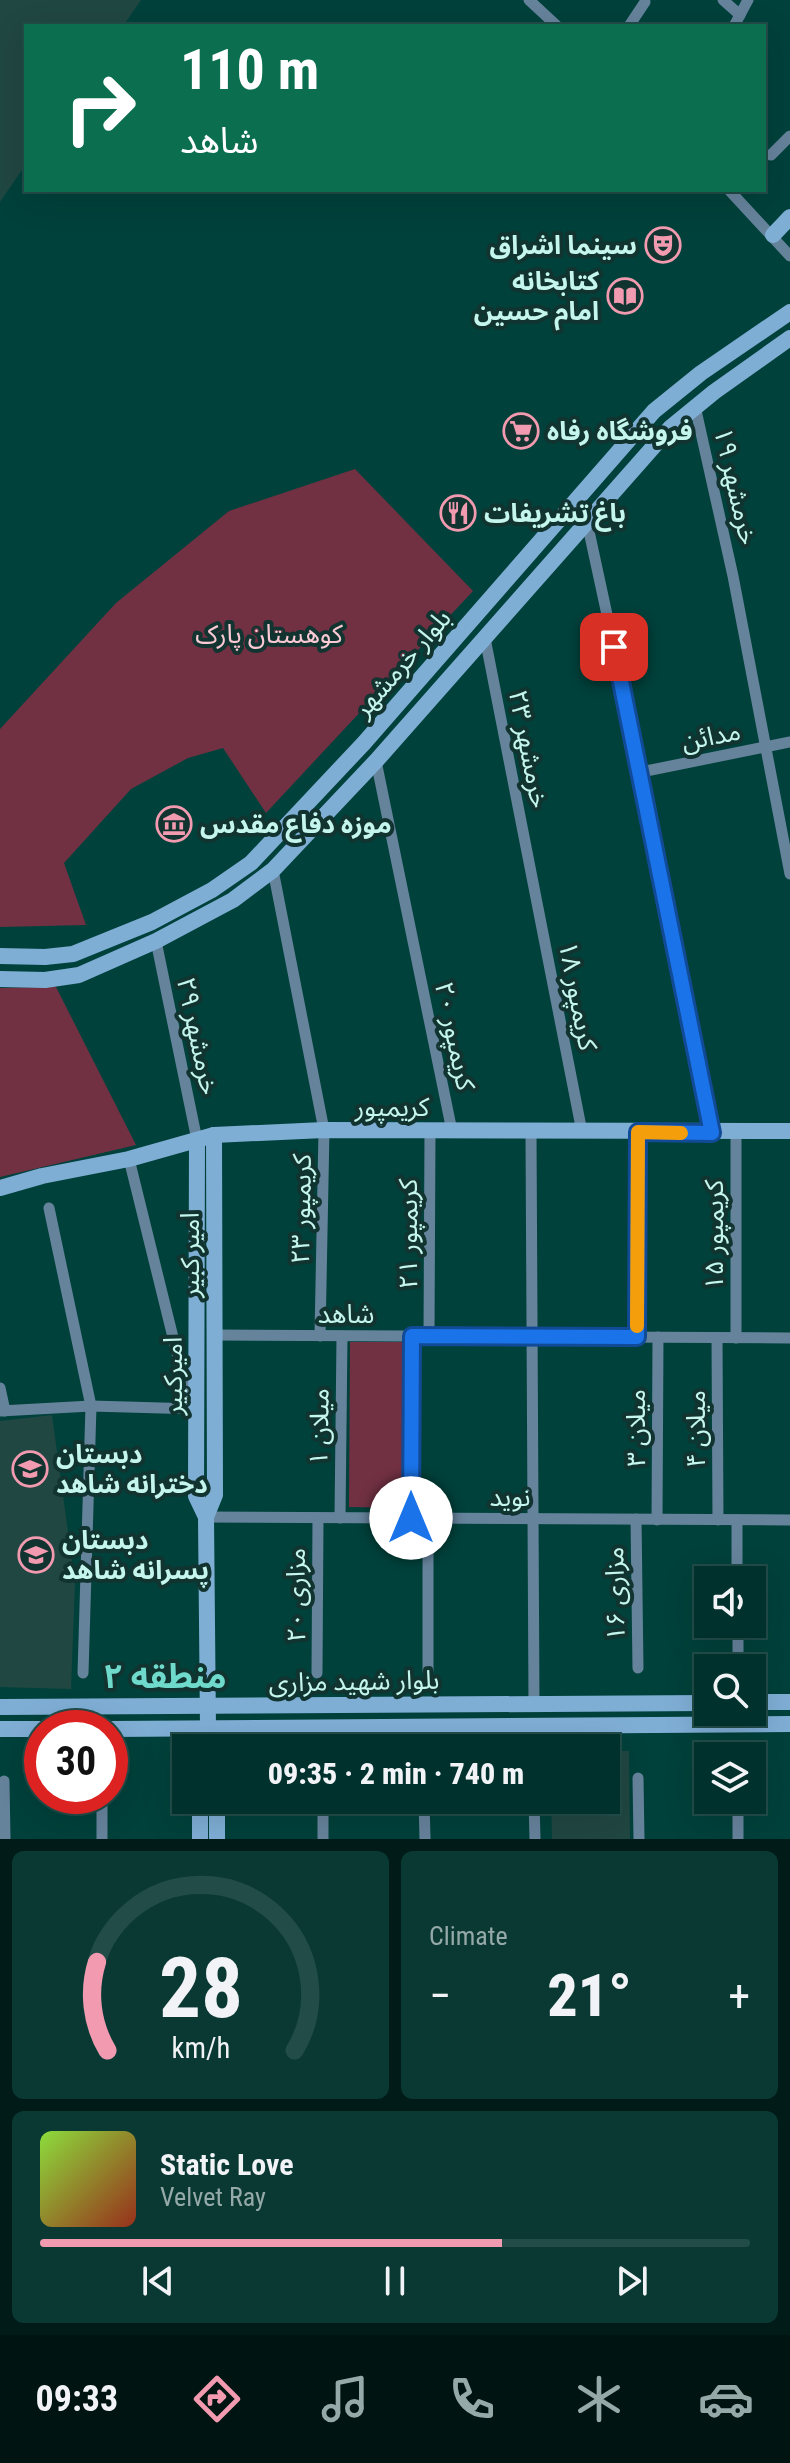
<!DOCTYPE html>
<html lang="en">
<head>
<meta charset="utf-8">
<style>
  body { margin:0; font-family:"Roboto Condensed","Noto Sans Arabic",sans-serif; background:#0a3934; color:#f1f3f6; height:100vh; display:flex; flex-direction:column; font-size:30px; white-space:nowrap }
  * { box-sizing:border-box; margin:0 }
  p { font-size:26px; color:#95a9a9 }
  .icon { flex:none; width:44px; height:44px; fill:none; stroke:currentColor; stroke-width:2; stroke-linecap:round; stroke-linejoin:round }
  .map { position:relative; height:1839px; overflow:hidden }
  .details { display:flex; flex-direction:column; gap:12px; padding:12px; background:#001b18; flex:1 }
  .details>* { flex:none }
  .banner { position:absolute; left:24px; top:24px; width:742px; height:168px; border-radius:0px; box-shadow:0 8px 32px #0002,0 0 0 2px #224c48; background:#0b6e4f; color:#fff; overflow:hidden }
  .fabs { position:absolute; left:694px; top:1566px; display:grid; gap:16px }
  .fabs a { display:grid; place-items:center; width:72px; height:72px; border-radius:0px; background:#00312c; box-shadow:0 8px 32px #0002,0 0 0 2px #224c48; font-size:40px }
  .speed { position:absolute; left:24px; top:1710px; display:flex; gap:16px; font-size:40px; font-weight:700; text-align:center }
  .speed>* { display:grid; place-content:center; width:104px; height:104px; border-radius:50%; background:#00312c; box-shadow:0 8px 32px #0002,0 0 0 2px #224c48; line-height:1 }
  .speed .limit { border:12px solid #d22; background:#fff; color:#111 }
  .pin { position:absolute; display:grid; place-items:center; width:68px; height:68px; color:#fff; margin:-34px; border-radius:16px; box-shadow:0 4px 12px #0006 }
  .me { position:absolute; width:88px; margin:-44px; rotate:0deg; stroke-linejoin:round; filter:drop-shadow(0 0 6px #0008) }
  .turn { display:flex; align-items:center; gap:28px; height:168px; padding:0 24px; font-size:36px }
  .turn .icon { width:104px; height:104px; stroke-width:2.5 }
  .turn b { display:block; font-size:56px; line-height:68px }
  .big { font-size:60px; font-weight:800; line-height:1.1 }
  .details .widget { flex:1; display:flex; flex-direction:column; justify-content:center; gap:12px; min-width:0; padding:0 28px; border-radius:12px; background:#0a3934 }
  .details .dial { align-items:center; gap:0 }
  .dial svg { height:208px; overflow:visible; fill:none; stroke:#224c48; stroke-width:7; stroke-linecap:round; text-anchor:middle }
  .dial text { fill:#f1f3f6; stroke:none }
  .song { display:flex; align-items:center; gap:24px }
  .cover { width:96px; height:96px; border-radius:12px; background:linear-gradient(135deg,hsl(90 70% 55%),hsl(10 70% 35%)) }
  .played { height:8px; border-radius:4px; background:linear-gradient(90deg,#f29aaf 65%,#224c48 65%) }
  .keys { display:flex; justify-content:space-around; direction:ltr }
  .heat { display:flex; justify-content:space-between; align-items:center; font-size:44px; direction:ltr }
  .details .tiles { flex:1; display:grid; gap:12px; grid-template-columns:1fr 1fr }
  .widget:last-child { grid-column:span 2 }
  .trip { position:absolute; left:172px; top:1734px; width:448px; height:80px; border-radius:0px; background:#00312c; box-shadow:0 8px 32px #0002,0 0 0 2px #224c48; font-weight:800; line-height:80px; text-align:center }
  .dock { display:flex; height:128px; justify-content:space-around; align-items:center; background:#001412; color:#95a9a9 }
  .dock .icon { width:56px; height:56px }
  .dock .on { color:#f29aaf }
  .dock b { font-size:36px; color:#f1f3f6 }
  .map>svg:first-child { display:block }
</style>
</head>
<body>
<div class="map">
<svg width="790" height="1839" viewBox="0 0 790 1839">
  <rect width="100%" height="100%" fill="#00413b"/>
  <g fill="#214742">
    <path d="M 0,0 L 141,0 L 123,26 L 26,26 L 26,164 L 0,202 Z"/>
    <path d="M 52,1415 L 75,1583 L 71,1689 L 0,1687 L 0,1421 Z"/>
    <path d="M 606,1751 L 629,1751 L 630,1839 L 552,1839 L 551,1800 L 606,1800 Z"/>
  </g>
  <g fill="#713143">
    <path d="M 355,469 L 473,591 L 266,813 L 223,748 L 188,758 L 131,789 L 64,863 L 86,925 L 0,927 L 0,729 L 116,603 L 229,511 Z"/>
    <path d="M 56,987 L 136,1145 L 0,1177 L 0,988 Z"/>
    <path d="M 350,1342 L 406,1342 L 404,1508 L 349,1507 Z"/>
  </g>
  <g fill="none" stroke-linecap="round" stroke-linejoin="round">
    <g stroke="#66839c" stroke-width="11">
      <path d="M 529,0 L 557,26"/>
      <path d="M 723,0 L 740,15"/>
      <path d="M 629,26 L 645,2"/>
      <path d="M 734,26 L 748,0"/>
      <path d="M 771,155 L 790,136"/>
      <path d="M 729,190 L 790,256"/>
      <path d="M 695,406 L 733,576 L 790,874"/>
      <path d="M 587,522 L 641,772 L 712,1133"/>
      <path d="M 485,638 L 582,1132"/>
      <path d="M 376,761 L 452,1131"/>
      <path d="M 641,772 L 790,742"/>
      <path d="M 273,870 L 324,1130 L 320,1336"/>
      <path d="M 156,941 L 197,1140"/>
      <path d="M 531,1132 L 534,1704"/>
      <path d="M 129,1159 L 187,1394 L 197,1408"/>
      <path d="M 49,1208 L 91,1406 L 83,1673"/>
      <path d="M 214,1335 L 790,1338"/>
      <path d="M 429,1336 L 430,1131"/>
      <path d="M 637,1337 L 638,1132"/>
      <path d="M 717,1338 L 718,1520"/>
      <path d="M 736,1338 L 736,1132"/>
      <path d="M 0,1388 L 5,1411"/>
      <path d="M 0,1411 L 91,1406 L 197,1409"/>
      <path d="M 206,1517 L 790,1520"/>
      <path d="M 340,1518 L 342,1336"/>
      <path d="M 411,1518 L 412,1336"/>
      <path d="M 428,1518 L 428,1670"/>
      <path d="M 636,1519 L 638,1668"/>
      <path d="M 657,1520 L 658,1337"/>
      <path d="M 737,1520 L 737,1580"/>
      <path d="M 738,1624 L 738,1668"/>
      <path d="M 317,1673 L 318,1518"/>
      <path d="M 534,1726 L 534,1748"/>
      <path d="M 638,1778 L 639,1839"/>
      <path d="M 4,1781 L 5,1839"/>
      <path d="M 102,1797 L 102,1839"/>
      <path d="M 323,1800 L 323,1839"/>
      <path d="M 424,1800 L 425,1839"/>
      <path d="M 534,1800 L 535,1839"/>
      <path d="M 738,1800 L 738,1839"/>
    </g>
    <g stroke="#7faed5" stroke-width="16">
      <path d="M 773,235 L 790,217"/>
      <path d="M 0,956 L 45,957 L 73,954 L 152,922 L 212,890 L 251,863 L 364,743 L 654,411 L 701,373 L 790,312"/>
      <path d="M 0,979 L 45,980 L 79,975 L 156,941 L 233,900 L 273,870 L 376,761 L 670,428 L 714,392 L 790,338"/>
      <path d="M 197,1140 L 196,1496 L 206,1517 L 208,1729 L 216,1748"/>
      <path d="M 0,1188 L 42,1176 L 129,1159 L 214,1135 L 324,1130 L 790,1131"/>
      <path d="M 206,1517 L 215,1495 L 214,1135"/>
      <path d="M 752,1702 L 790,1702"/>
      <path d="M 0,1707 L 708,1703"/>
      <path d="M 0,1729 L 42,1729"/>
      <path d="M 110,1729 L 790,1724"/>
      <path d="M 200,1748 L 208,1729"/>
      <path d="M 200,1800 L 200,1839"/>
      <path d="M 217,1800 L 217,1839"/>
    </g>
  </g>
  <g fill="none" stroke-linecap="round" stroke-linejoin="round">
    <defs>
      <path id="route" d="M 411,1518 L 412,1336 L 637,1337 L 638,1132 L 712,1133 L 614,647"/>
    </defs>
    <use href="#route" stroke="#114b97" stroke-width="20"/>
    <use href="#route" stroke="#1a73e8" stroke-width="14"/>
    <path stroke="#f59e0b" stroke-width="14" d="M 637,1326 L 638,1132 L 681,1133"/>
  </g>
  <defs>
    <symbol id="theatre-ring" viewBox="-11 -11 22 22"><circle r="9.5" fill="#123430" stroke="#f29aaf" stroke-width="1.5"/><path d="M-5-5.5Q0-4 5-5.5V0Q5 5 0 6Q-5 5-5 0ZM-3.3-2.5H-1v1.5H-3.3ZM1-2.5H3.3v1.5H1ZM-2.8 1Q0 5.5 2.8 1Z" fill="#f29aaf"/></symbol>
    <symbol id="library-ring" viewBox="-11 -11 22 22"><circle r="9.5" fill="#123430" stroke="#f29aaf" stroke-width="1.5"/><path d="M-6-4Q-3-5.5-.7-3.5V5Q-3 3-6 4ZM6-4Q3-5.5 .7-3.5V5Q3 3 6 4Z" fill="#f29aaf"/></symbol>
    <symbol id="supermarket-ring" viewBox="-11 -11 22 22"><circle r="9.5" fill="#123430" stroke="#f29aaf" stroke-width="1.5"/><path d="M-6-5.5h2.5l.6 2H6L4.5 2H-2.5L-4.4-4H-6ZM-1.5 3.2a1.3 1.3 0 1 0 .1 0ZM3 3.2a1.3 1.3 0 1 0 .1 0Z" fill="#f29aaf"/></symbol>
    <symbol id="restaurant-ring" viewBox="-11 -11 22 22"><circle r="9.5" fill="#123430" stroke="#f29aaf" stroke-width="1.5"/><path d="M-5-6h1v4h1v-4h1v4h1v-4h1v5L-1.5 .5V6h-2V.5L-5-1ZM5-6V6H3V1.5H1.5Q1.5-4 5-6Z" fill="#f29aaf"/></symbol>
    <symbol id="museum-ring" viewBox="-11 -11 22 22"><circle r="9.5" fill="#123430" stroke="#f29aaf" stroke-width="1.5"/><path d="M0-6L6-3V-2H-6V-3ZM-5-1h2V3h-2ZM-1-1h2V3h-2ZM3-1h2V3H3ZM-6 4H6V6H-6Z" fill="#f29aaf"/></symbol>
    <symbol id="school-ring" viewBox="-11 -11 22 22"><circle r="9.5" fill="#123430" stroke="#f29aaf" stroke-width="1.5"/><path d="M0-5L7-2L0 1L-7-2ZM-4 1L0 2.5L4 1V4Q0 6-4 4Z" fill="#f29aaf"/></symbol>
  </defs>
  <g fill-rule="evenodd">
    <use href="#theatre-ring" x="643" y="225" width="40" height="40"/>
    <use href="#library-ring" x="605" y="276" width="40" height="40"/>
    <use href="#supermarket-ring" x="501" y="411" width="40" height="40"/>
    <use href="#restaurant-ring" x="438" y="493" width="40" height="40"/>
    <use href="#museum-ring" x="154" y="804" width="40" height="40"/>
    <use href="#school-ring" x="10" y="1449" width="40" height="40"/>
    <use href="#school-ring" x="16" y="1535" width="40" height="40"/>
  </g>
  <g text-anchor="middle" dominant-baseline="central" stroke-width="8" stroke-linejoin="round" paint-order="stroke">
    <g font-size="26" font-weight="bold" fill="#c5f6ee" stroke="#123430" text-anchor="start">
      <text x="637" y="245" text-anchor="end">سینما اشراق</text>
      <text x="599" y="281" text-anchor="end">کتابخانه<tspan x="599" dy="30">امام حسین</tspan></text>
      <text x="547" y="431">فروشگاه رفاه</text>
      <text x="484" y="513">باغ تشریفات</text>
      <text x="200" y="824">موزه دفاع مقدس</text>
      <text x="56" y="1454">دبستان<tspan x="56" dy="30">دخترانه شاهد</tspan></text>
      <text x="62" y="1540">دبستان<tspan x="62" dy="30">پسرانه شاهد</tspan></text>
    </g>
    <g font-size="26" fill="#c5f6ee" stroke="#123430">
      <text transform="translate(736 486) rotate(77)">خرمشهر ۱۹</text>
      <text transform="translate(402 663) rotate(-49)">بلوار خرمشهر</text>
      <text transform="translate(711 736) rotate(-11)">مدائن</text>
      <text transform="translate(529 749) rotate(79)">خرمشهر ۲۳</text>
      <text transform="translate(578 996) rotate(79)">کریمپور ۱۸</text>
      <text transform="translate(198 1036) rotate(78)">خرمشهر ۲۹</text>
      <text transform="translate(455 1036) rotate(78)">کریمپور ۲۰</text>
      <text x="392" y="1107">کریمپور</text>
      <text transform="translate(301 1209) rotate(-89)">کریمپور ۲۳</text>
      <text transform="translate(408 1234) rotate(-90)">کریمپور ۲۱</text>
      <text transform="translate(714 1235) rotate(-90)">کریمپور ۱۵</text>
      <text transform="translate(190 1255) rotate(-90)">امیر کبیر</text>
      <text x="346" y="1314">شاهد</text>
      <text transform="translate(173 1376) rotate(-90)">امیرکبیر</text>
      <text transform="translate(319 1427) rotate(-89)">میلان ۱</text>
      <text transform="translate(636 1428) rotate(-90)">میلان ۳</text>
      <text transform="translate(696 1429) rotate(-90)">میلان ۴</text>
      <text x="510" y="1497">نوید</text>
      <text transform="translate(615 1594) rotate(-91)">مزاری ۱۶</text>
      <text transform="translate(296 1595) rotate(-90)">مزاری ۲۰</text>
      <text transform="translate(354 1681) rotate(-1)">بلوار شهید مزاری</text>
    </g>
    <g font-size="26" fill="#fbcad4" stroke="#123430">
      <text x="269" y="634">کوهستان پارک</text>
    </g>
    <g font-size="34" font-weight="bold" fill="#6fdacc" stroke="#123430">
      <text x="165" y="1676">منطقه ۲</text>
    </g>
  </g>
</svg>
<div class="fabs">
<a><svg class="icon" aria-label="sound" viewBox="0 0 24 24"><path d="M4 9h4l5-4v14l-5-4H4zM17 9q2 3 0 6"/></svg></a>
<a><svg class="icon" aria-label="search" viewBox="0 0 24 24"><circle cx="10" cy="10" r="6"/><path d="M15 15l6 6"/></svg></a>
<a><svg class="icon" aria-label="layers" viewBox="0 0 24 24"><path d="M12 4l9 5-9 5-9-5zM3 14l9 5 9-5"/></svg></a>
</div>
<div class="speed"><div class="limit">30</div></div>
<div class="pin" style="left:614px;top:647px;background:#d93025"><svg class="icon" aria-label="arrive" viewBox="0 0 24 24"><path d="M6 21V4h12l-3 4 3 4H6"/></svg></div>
<svg class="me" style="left:411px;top:1518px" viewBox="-20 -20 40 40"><circle r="19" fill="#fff"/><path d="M0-13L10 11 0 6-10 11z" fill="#1a73e8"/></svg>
<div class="trip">09:35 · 2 min · 740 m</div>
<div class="banner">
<div class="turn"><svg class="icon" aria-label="right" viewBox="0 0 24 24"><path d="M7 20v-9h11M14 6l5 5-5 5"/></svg><div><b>110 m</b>شاهد</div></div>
</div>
</div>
<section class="details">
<div class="tiles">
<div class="widget dial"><svg viewBox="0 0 100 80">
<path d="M14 69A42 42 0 1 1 86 69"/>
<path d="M14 69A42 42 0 0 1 10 35" stroke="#f29aaf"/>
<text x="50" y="56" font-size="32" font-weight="700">28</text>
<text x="50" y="72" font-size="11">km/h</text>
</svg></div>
<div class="widget"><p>Climate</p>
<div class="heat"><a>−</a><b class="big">21°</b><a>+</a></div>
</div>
<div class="widget">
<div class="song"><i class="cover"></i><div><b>Static Love</b><p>Velvet Ray</p></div></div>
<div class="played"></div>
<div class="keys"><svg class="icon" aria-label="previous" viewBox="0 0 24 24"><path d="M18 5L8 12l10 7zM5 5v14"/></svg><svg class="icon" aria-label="pause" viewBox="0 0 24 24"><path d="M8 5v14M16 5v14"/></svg><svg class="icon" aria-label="next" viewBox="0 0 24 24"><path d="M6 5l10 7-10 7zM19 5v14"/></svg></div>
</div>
</div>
</section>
<nav class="dock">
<b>09:33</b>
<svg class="icon on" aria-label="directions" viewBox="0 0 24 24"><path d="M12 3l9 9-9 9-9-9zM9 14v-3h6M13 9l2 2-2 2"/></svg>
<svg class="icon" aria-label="music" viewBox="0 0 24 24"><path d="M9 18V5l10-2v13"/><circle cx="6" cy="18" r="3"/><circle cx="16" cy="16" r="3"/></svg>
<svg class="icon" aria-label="phone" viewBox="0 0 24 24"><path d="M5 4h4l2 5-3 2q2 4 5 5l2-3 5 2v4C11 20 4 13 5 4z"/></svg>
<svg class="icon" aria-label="climate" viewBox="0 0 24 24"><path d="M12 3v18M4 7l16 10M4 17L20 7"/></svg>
<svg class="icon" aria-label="car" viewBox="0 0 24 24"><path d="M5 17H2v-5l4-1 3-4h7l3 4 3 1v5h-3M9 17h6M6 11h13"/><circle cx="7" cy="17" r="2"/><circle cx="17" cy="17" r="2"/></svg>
</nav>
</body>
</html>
